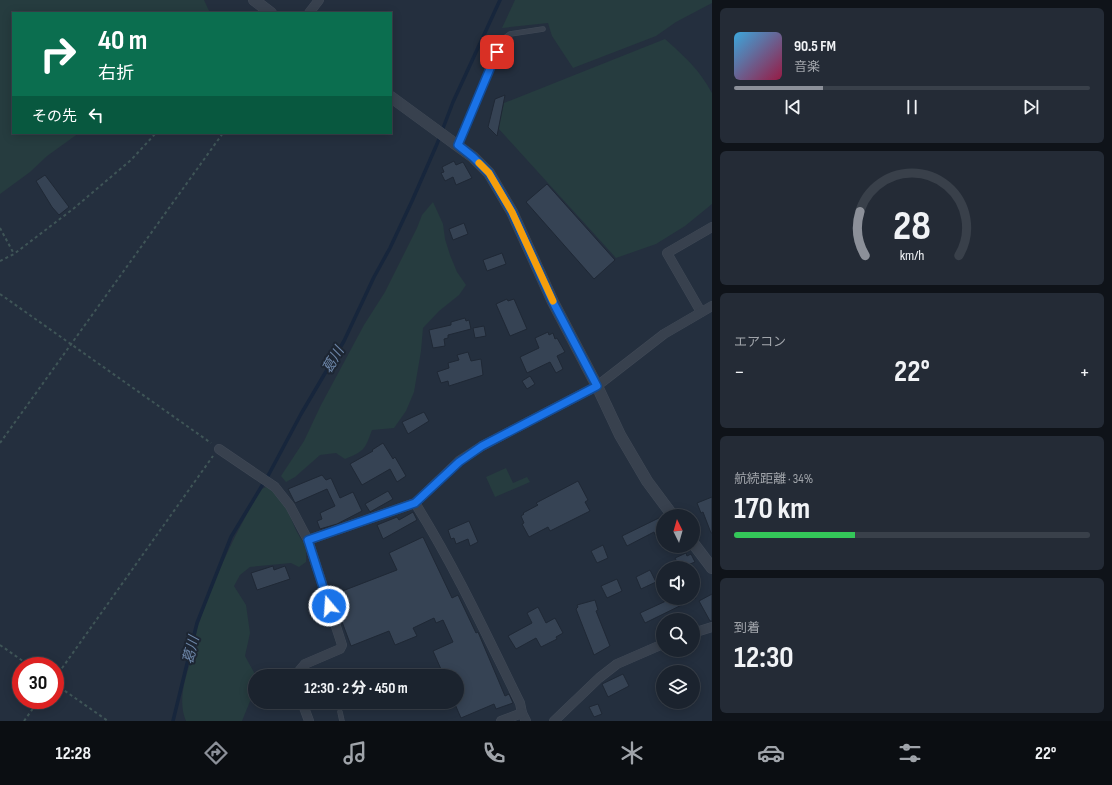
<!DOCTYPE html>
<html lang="ja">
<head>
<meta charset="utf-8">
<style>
  body { margin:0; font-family:"Sofia Sans Condensed","Noto Sans JP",sans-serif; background:#242b36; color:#f1f3f6; height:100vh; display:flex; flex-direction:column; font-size:15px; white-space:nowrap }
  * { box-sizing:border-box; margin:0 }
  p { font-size:13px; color:#a0a4aa }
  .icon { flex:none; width:22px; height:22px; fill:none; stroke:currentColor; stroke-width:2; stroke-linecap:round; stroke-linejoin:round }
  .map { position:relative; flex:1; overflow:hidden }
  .drawer { display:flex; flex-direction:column; gap:8px; padding:8px; background:#0f1319; width:400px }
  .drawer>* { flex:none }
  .hud { position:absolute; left:12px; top:12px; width:380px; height:122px; border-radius:0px; box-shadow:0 2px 10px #0003,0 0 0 1px #39404a; background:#0b6e4f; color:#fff; overflow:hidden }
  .needle { width:26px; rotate:355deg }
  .tools { position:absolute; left:656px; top:509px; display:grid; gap:8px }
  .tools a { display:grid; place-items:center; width:44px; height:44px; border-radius:50%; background:#1b232e; box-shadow:0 2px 10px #0003,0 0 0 1px #39404a; font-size:20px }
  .speed { position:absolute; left:12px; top:657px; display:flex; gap:8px; font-size:20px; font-weight:700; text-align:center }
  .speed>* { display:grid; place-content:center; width:52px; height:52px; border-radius:50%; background:#1b232e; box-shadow:0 2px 10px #0003,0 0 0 1px #39404a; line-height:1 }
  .speed .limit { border:6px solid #d22; background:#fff; color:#111 }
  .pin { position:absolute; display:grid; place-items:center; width:34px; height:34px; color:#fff; margin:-17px; border-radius:8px; box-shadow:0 2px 6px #0006 }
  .me { position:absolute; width:44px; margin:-22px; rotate:342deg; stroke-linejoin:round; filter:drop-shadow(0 0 3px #0008) }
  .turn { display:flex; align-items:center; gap:14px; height:84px; padding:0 20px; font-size:18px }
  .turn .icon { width:52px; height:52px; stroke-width:2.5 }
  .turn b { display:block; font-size:28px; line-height:34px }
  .then { display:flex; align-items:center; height:38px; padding:0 20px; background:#0003; gap:8px; font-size:15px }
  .big { font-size:30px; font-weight:700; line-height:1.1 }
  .drawer .tile { flex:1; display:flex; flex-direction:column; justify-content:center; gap:6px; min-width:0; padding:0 14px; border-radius:6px; background:#242b36 }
  .drawer .dial { align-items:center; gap:0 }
  .dial svg { height:104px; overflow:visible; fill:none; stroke:#39404a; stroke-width:7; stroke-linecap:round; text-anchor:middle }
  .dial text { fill:#f1f3f6; stroke:none }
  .song { display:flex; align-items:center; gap:12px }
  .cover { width:48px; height:48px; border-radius:6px; background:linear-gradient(135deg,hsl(200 70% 55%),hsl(340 70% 35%)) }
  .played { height:4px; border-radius:2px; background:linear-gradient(90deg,#8c9099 25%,#39404a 25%) }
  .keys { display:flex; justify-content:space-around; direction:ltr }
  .heat { display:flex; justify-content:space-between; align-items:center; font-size:22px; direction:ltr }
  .charge { height:6px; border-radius:3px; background:linear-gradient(90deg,#34c759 34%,#39404a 0) }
  .trip { position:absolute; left:248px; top:669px; width:216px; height:40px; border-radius:20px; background:#1b232e; box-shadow:0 2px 10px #0003,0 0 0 1px #39404a; font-weight:700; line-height:40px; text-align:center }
  .tabs { display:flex; height:64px; justify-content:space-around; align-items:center; background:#0b0e12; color:#a0a4aa }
  .tabs .icon { width:28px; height:28px }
  .tabs .selected { color:#8c9099 }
  .tabs b { font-size:18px; color:#f1f3f6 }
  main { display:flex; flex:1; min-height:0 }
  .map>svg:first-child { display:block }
</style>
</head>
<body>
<main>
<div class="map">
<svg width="712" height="721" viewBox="0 0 712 721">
  <rect width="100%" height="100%" fill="#242f3e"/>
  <g fill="#263c3f">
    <path d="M 0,0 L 204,0 L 210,13 L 13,13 L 13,133 L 79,133 L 47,156 L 30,172 L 0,194 Z"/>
    <path d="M 515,0 L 712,0 L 712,3 L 676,22 L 656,36 L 573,68 L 552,36 L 548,23 L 502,28 Z"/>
    <path d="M 665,39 C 685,57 699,69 712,93 L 712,204 L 685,226 L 656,244 L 616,258 L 498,128 L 504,103 Z"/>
    <path d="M 433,202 L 443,224 L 445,239 L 450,255 L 457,272 L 466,285 L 459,295 L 439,311 L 423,328 L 421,351 L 414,392 L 406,411 L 394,428 L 372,430 C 365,449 365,451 345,459 L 336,453 L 320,455 L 295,477 L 286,482 L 281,476 L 304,441 L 321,405 L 364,325 L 385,292 L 417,228 L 422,215 Z"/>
    <path d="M 506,468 L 513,483 L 527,477 L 530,482 L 495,497 L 486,477 Z"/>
    <path d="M 268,486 C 275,493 282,500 286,508 C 293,521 296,535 306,545 L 306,562 L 299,567 L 291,563 L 250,567 L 240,575 L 234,586 L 246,605 L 250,633 L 245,656 L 256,676 L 255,689 L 242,721 L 186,721 C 177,700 186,677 192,656 C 194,647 195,638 197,629 C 212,582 233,538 257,496 L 262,489 Z"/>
  </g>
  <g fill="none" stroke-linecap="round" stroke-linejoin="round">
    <path stroke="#17263c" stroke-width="3.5" d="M 173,721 L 197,623 L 231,537 L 269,474 L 301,414 L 344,341 L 374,277 L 390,248 L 412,201 L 437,144 L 453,102 L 500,0"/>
  </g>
  <g fill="#364354" stroke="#1f2835">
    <path d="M 505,95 L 497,136 L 488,127 L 495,99 Z"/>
    <path d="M 454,161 L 456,165 L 463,162 L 472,178 L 456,185 L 453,177 L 445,181 L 441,173 L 444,172 L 442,167 Z"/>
    <path d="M 45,175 L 69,207 L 59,215 L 52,207 L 36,181 Z"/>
    <path d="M 547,184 L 615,260 L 594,279 L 526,202 Z"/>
    <path d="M 464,223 L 468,234 L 453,240 L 449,229 Z"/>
    <path d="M 502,253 L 506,264 L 487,271 L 483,260 Z"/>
    <path d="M 507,299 L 508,301 L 514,299 L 527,329 L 510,336 L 496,304 Z"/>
    <path d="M 465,318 L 466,321 L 469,320 L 471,329 L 448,335 L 448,338 L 444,339 L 445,346 L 433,348 L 429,330 L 451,325 L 451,322 Z"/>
    <path d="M 484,326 L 486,336 L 475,338 L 473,328 Z"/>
    <path d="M 548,332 L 549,335 L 553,333 L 555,339 L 557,338 L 565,352 L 557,356 L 563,369 L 556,373 L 550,362 L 527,373 L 520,357 L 539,348 L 535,338 Z"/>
    <path d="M 468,352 L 471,361 L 481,359 L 483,375 L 449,386 L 448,381 L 441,383 L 437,372 L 449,368 L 448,363 L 459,360 L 457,355 Z"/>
    <path d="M 530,376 L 535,384 L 527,389 L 522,381 Z"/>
    <path d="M 424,412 L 429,421 L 408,434 L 402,422 Z"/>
    <path d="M 383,443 L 393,459 L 395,457 L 406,476 L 397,482 L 390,469 L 362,485 L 350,464 L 373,451 L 372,450 Z"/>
    <path d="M 322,475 L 326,480 L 331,478 L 340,498 L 353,492 L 362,511 L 337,524 L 320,529 L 317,521 L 322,519 L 320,513 L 335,506 L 327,489 L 295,503 L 288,489 Z"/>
    <path d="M 578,481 L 588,500 L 585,502 L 590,511 L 550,531 L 548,527 L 529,537 L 522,524 L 524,523 L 521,516 L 524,514 L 523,513 L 538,505 L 536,503 Z"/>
    <path d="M 388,491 L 393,499 L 370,512 L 365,504 Z"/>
    <path d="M 712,497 L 712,533 L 711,533 L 703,512 L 701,513 L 697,503 Z"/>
    <path d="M 413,512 L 417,520 L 383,539 L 377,525 L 397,517 L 399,520 Z"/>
    <path d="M 663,516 L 663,531 L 655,535 L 654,532 L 627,546 L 622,536 Z"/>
    <path d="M 469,521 L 478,542 L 470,546 L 468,539 L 456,544 L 454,538 L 451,539 L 448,530 Z"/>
    <path d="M 423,537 L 452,598 L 458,595 L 476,633 L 478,632 L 505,696 L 509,694 L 513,703 L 496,709 L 494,704 L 461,718 L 454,702 L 457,702 L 457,676 L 444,676 L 433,651 L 453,642 L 443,620 L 436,623 L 434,618 L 413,628 L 417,636 L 395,645 L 389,631 L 351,646 L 332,595 L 397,570 L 389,553 Z"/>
    <path d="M 603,545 L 608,558 L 597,563 L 591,551 Z"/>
    <path d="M 686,553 L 687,556 L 691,554 L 695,562 L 680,568 L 675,558 Z"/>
    <path d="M 273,566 L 274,570 L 285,566 L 290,579 L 257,590 L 251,573 Z"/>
    <path d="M 650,570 L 656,582 L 641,589 L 636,577 Z"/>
    <path d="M 617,579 L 622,591 L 607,598 L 601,586 Z"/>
    <path d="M 712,594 L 712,621 L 710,621 L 699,601 Z"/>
    <path d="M 665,598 L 696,598 L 645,623 L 640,613 L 666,601 Z"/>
    <path d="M 595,600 L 598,610 L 596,611 L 610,646 L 594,655 L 576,609 L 578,607 L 577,605 Z"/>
    <path d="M 538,607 L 546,623 L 555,618 L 563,633 L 556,637 L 557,639 L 541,647 L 536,638 L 516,649 L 508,636 L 532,623 L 527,613 Z"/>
    <path d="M 623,674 L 629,686 L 608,697 L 602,684 Z"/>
    <path d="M 598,704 L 602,714 L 594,717 L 589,707 Z"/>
  </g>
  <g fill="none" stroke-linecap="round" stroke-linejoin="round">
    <defs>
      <g id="service">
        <path d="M 458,145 L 502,40 L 510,34 L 543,29"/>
        <path d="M 340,712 L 342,721"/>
      </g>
      <g id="minor">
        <path d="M 309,13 L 319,0"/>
        <path d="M 701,312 L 667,253 L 712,227"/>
        <path d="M 219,449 L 275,487 L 290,506 L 308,540 L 342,645 L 340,649 L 305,664 L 295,676"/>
        <path d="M 415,503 C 455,567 487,636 520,703 L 522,713 L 526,721"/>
        <path d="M 308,540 L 415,503 L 459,461 L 482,446 L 597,386 L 664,334 L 712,306"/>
        <path d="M 693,633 L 712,627"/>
        <path d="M 302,702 L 309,721"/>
        <path d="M 501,721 L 522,713"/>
        <path d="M 554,721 L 599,678 L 617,664 L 663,644"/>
      </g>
      <g id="tertiary">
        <path d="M 254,0 L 271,13"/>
        <path d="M 391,97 L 473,157 L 489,173 L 512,212 L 553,302 L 597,386 L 620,435 L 647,481 L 673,516"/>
        <path d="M 693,543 L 712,568"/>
      </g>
    </defs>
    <use href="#service" stroke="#414a57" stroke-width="5.5"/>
    <use href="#minor" stroke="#414a57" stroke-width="10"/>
    <use href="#tertiary" stroke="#414a57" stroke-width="12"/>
    <g stroke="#3f5557" stroke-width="2" stroke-dasharray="3 3" stroke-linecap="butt">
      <path d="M 0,228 L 14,254"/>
      <path d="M 0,261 L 14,254 L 73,209 L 131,160 L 156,133"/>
      <path d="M 0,294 L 211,443"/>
      <path d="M 0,443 L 223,133"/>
      <path d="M 0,645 L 30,666"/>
      <path d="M 55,678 L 213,456"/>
      <path d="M 55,684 L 108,721"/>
      <path d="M 24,721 L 39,700"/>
    </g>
    <use href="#service" stroke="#38414e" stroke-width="4.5"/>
    <use href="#minor" stroke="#38414e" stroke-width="9"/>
    <use href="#tertiary" stroke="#38414e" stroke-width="11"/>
  </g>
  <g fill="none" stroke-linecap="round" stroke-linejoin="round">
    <defs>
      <path id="route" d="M 329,606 L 308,540 L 415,503 L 459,462 L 482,446 L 597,386 L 553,302 L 512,212 L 489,173 L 473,157 L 458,145 L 497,52"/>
    </defs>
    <use href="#route" stroke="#114b97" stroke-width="10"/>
    <use href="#route" stroke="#1a73e8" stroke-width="7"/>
    <path stroke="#f59e0b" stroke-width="7" d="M 479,163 L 489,173 L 512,212 L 553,301"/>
  </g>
  <g text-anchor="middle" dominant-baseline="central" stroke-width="4" stroke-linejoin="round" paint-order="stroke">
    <g font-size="14" font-style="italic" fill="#6d86a8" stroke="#1d2633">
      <text transform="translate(333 360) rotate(-60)">葛川</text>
      <text transform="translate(191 650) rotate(-76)">葛川</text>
    </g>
  </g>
</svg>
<div class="tools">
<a><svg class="needle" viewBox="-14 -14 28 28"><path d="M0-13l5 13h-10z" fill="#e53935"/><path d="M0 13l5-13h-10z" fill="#a0a4aa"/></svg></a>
<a><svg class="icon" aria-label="sound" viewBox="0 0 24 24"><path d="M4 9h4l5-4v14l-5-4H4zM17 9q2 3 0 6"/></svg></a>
<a><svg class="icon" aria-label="search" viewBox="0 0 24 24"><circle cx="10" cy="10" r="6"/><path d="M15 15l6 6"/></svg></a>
<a><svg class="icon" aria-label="layers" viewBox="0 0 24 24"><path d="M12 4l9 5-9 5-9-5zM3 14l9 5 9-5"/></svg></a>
</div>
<div class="speed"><div class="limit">30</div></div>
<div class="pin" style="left:497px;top:52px;background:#d93025"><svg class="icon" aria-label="arrive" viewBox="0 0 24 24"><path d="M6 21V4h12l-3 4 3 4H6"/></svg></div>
<svg class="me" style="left:329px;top:606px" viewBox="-20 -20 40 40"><circle r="17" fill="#1a73e8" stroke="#fff" stroke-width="3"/><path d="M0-11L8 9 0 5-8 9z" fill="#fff"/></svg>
<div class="trip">12:30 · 2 分 · 450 m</div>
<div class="hud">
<div class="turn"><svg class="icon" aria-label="right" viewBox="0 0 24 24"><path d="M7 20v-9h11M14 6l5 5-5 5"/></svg><div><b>40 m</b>右折</div></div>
<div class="then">その先<svg class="icon" aria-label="left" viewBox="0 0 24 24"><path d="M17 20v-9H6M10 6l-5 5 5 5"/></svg></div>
</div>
</div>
<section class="drawer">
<div class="tile">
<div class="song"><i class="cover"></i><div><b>90.5 FM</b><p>音楽</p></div></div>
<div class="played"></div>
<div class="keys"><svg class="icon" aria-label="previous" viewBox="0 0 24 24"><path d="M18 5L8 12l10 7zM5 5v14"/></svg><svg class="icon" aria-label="pause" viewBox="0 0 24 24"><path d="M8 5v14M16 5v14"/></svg><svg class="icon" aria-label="next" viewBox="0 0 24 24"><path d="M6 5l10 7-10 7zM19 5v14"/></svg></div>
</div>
<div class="tile dial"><svg viewBox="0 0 100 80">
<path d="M14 69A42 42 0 1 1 86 69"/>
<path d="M14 69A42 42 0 0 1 10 35" stroke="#8c9099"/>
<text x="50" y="56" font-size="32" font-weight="700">28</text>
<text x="50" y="72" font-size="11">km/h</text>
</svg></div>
<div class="tile"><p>エアコン</p>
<div class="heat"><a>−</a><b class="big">22°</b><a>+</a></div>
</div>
<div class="tile"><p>航続距離 · 34%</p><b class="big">170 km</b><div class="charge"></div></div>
<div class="tile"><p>到着</p><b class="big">12:30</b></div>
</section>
</main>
<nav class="tabs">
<b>12:28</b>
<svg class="icon selected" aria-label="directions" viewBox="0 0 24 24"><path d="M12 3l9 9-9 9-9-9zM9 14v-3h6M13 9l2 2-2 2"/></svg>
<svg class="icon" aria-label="music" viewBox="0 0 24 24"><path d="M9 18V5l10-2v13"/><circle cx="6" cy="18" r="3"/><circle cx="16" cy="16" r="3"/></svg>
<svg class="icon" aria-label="phone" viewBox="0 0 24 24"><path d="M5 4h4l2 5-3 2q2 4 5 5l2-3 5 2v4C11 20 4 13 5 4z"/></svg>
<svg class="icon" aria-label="climate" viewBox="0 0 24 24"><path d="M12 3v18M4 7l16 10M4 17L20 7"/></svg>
<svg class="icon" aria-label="car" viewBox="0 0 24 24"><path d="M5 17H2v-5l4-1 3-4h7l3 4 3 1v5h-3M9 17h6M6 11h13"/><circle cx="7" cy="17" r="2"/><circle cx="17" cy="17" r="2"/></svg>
<svg class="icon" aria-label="filters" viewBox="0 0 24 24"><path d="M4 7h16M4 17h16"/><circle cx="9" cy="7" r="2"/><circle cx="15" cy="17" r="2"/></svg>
<b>22°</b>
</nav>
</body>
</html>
